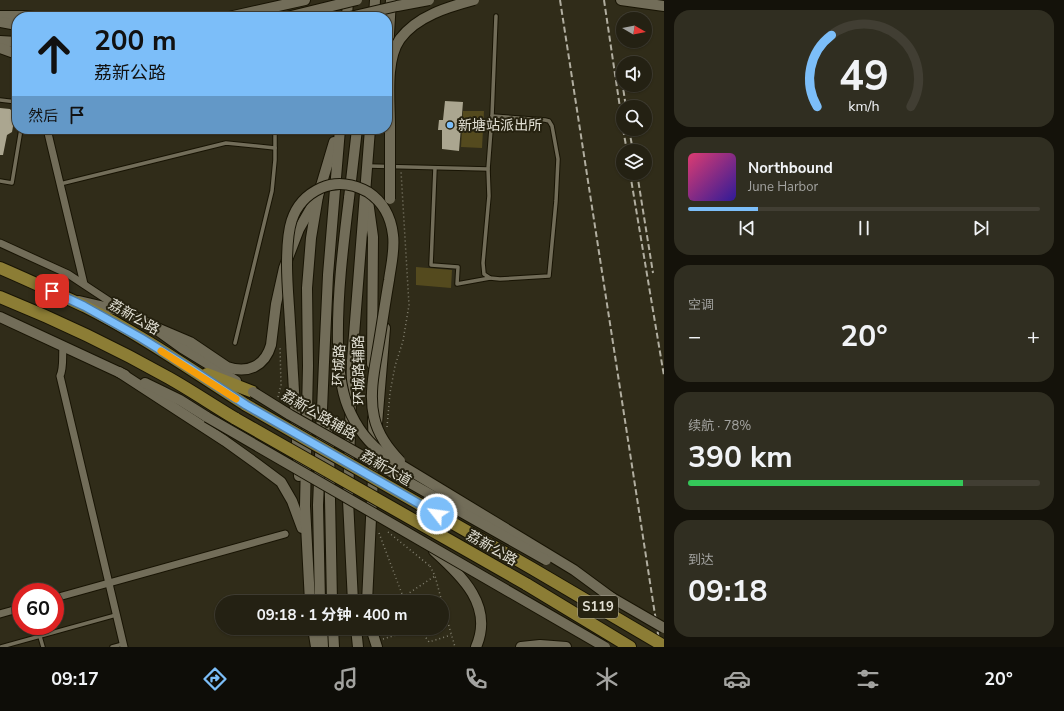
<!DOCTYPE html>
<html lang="zh">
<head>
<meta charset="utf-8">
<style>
  body { margin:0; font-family:"Nunito Sans","Noto Sans SC",sans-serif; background:#302e21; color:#f1f3f6; height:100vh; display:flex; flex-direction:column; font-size:15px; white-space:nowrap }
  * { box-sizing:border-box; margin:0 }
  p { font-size:13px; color:#a3a3a0 }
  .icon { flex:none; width:22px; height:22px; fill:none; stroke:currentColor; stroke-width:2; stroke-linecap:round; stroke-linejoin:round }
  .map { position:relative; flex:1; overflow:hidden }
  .side { display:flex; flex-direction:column; gap:10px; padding:10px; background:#14120a; width:400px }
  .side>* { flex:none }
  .banner { position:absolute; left:12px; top:12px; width:380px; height:122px; border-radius:16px; box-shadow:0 1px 3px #0004,0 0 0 1px #413e33; background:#7cbef9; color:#111; overflow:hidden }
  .needle { width:26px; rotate:99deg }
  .fabs { position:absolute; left:616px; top:12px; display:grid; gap:8px }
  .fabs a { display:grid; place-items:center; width:36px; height:36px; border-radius:50%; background:#242113; box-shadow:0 1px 3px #0004,0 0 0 1px #413e33; font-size:20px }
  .speed { position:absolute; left:12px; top:583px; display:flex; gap:8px; font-size:20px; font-weight:700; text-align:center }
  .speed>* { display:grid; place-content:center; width:52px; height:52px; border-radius:50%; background:#242113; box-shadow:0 1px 3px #0004,0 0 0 1px #413e33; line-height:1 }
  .speed .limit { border:6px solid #d22; background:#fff; color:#111 }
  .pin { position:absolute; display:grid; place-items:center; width:34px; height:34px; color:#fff; margin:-17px; border-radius:8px; box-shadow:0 2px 6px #0006 }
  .me { position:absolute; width:44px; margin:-22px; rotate:300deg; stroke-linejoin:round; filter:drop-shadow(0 0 3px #0008) }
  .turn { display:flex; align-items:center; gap:14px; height:84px; padding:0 16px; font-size:18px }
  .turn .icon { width:52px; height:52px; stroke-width:2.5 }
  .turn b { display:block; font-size:28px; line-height:34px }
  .then { display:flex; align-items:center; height:38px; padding:0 16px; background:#0003; gap:8px; font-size:15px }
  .big { font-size:30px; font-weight:700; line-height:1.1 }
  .side .card { flex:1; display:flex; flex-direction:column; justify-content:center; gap:6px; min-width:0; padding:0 14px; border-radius:16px; background:#302e21 }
  .side .dial { align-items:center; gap:0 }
  .dial svg { height:104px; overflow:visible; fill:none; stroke:#413e33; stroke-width:7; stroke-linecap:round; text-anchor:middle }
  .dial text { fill:#f1f3f6; stroke:none }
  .song { display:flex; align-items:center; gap:12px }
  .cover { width:48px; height:48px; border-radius:6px; background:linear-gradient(135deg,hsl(340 70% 55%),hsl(250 70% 35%)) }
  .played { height:4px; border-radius:2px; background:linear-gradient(90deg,#7cbef9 20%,#413e33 20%) }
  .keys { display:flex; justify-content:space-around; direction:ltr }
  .heat { display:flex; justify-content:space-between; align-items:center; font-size:22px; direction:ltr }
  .charge { height:6px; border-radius:3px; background:linear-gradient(90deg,#34c759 78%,#413e33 0) }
  .trip { position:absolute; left:215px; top:595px; width:234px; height:40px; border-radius:20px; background:#242113; box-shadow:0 1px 3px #0004,0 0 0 1px #413e33; font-weight:700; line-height:40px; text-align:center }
  .tabs { display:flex; height:64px; justify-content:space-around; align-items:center; background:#0e0d08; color:#a3a3a0 }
  .tabs .icon { width:28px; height:28px }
  .tabs .current { color:#7cbef9 }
  .tabs b { font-size:18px; color:#f1f3f6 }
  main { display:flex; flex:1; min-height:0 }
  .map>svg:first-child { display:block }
</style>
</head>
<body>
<main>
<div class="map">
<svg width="664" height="647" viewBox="0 0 664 647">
  <rect width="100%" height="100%" fill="#302c19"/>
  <g fill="#544a1e">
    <path d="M 463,111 L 484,111 L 482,148 L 461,147 Z"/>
    <path d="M 416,267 L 452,270 L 451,288 L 416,285 Z"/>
  </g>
  <g fill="#aba690">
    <path d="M 445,101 L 463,102 L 459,151 L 442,149 L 442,130 L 438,130 L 439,120 L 443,120 Z"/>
    <path d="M 0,108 L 10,109 L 15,115 L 12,132 L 7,135 L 3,155 L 0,155 Z"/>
  </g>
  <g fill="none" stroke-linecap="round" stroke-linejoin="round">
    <defs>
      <g id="lane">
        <path d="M 0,100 L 17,102"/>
        <path d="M 492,116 L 545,120 L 549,121 L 552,126 L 558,159 L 556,201 L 549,276 L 500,279 L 490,278 L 484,274 L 483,263 L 489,196 L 488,169 Z"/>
        <path d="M 492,116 L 496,16"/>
        <path d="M 369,166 L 488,169"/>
        <path d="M 435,168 L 431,265 L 458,267 L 457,284 L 490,278"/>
        <path d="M 0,181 L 12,183 L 21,129"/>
        <path d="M 60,184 L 226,143 L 275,148"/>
        <path d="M 235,343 L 272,191 L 275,160 L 275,129"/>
        <path d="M 37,626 L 43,647"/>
        <path d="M 1,647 L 116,615"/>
        <path d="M 112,647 L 123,644"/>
      </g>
      <g id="street">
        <path d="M 47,129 L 84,284"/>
        <path d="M 0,243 L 68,274 L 121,309"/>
        <path d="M 63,347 C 62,357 64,367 60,376 L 124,647"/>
        <path d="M 55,598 L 285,534"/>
        <path d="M 0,614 L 21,608"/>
      </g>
      <g id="secondary">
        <path d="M 621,0 L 664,6"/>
        <path d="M 0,16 L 23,16 L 34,17"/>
        <path d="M 229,17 L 305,0"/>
        <path d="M 347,17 L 348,0"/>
        <path d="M 374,17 L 375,0"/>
        <path d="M 0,22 L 17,25"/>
        <path d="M 0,41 L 17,42"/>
        <path d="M 0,48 L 17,54"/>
        <path d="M 387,68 L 391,0"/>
        <path d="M 349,198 L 357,129"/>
        <path d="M 368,201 L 373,237 L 372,364"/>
        <path d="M 79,301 L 126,312 L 150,325 L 182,348 L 236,381"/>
        <path d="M 0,317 L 125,375"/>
        <path d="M 290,323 L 299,476"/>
        <path d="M 150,325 L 190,342 L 227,367 C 248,374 265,366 271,345 L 276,304 L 284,268 L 299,229 L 318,196 L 334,142"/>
        <path d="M 119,372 L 225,441 L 257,464 L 281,482 L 292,501 L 302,528"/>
        <path d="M 145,383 L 180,400 L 207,417"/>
        <path d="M 377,424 L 385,328"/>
        <path d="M 327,430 L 329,447 L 332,602"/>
        <path d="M 434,551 C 462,576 494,606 476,647"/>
        <path d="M 310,602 L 305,506 L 308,366 L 307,288 L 311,238 L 318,196"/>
        <path d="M 320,602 L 318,505 L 324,362 L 328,275 L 340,129"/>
        <path d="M 353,602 L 348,500 L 352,361 L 370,129"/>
        <path d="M 367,602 L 374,456 L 373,418"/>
        <path d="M 313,628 L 316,647"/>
        <path d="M 322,628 L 323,647"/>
        <path d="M 333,628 L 334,647"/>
        <path d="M 356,628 L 358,647"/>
        <path d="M 371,628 L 377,647"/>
        <path d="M 521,647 L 540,645 L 566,647"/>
      </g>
      <g id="primary">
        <path d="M 0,268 C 28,280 56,293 84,306 C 140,334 193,371 246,405"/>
        <path d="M 0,297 C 57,320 114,347 169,378 C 192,391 214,406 236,419"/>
        <path d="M 207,374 L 253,392"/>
        <path d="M 526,584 L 630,647"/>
      </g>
    </defs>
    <use href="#lane" stroke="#181404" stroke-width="5.5"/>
    <use href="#street" stroke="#181404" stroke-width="9"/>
    <use href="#secondary" stroke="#181404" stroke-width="12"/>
    <use href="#primary" stroke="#181404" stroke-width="14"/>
    <g stroke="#838070" stroke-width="1.5" stroke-dasharray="1 3" stroke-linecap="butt">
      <path d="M 278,397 L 281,385 L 280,347"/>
      <path d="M 387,427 L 390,393 L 395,366 L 403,341 L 409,305 L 401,171"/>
      <path d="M 379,533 L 405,602"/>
      <path d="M 430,566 L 435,576 L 442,602"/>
      <path d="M 403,597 L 435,576"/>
      <path d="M 442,602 L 455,647"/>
      <path d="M 419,628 L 429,642 L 451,635"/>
      <path d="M 383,639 L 419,628"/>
    </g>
    <use href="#lane" stroke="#726d59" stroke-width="3.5"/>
    <use href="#street" stroke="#726d59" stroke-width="7"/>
    <use href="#secondary" stroke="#726d59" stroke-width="10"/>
    <use href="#primary" stroke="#8c7d35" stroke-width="12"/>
    <g stroke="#b1aea0" stroke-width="2" stroke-dasharray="6 3" stroke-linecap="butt">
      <path d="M 560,0 L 660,647"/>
      <path d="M 604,0 L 623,128"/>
      <path d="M 622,81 L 626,107"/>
      <path d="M 623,129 L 627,151"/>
      <path d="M 629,129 L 633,151"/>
      <path d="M 630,173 L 664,376"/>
      <path d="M 637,173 L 653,273"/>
    </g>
    <defs>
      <g id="secondary-bridge">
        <path d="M 287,17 L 357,0"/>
        <path d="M 350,17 L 397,6 L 429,0"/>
        <path d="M 349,198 C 343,247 337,295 338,344 C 339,365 340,387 348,407 C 356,427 369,444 386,456 L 574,570 L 612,598"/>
        <path d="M 390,199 C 390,174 390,150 390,126 C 390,101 385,60 400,39 C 417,16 448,7 474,0"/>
        <path d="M 290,323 C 289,304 287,284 287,265 C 287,234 288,203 321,188 C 337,181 354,184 368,192 C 383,202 391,217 393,235 C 395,250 391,265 389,280 C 385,303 382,325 378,348 C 374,371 369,395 374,417 C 378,435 388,448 400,461"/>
        <path d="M 253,392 L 290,415 L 546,560"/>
        <path d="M 207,417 L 605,647"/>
        <path d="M 607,595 L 664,628"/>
      </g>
      <g id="primary-bridge">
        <path d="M 246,405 L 533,569 L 664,646"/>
        <path d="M 236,419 L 526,584"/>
      </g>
    </defs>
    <use href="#secondary-bridge" stroke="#181404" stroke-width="12" stroke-linecap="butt"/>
    <use href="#primary-bridge" stroke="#181404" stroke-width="14" stroke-linecap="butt"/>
    <path stroke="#838070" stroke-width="1.5" stroke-dasharray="1 3" stroke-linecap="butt" d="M 388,532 L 430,566"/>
    <use href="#secondary-bridge" stroke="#726d59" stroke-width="10"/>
    <use href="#primary-bridge" stroke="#8c7d35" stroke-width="12"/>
  </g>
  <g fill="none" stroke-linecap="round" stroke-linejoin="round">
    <defs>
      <path id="route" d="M 52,291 L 84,306 L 141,338 L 188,367 L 246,405 L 437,514"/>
    </defs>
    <use href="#route" stroke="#517ca2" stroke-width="10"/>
    <use href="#route" stroke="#7cbef9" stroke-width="7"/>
    <path stroke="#f59e0b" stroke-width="7" d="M 161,351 L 236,399"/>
  </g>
  <circle fill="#7cbef9" stroke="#262210" stroke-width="1.5" cx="450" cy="125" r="4"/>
  <g text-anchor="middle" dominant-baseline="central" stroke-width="4" stroke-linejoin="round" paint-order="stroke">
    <rect fill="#262210" stroke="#aaa799" stroke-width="1" x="578" y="596" width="40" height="22" rx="3"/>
    <g font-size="13" font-weight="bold" fill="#e2e0d4">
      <text x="598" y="607">S119</text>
    </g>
    <g font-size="14" fill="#e2e0d4" stroke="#262210" text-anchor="start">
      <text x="458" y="125">新塘站派出所</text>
    </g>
    <g font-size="14" fill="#e2e0d4" stroke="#262210">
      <text transform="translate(134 317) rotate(30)">荔新公路</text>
      <text transform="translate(339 365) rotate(-87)">环城路</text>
      <text transform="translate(359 370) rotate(-91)">环城路辅路</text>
      <text transform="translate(319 415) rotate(30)">荔新公路辅路</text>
      <text transform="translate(386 468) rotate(30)">荔新大道</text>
      <text transform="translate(492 548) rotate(30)">荔新公路</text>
    </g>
  </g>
</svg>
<div class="fabs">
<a><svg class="needle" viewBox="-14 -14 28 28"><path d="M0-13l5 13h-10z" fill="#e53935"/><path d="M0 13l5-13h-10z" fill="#a3a3a0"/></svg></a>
<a><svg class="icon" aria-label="sound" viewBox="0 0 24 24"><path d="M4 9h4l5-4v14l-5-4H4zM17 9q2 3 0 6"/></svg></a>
<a><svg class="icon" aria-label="search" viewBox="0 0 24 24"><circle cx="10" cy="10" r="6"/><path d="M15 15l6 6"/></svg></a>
<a><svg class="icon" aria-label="layers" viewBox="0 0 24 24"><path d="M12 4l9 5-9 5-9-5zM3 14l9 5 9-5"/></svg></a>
</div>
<div class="speed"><div class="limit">60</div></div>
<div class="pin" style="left:52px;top:291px;background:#d93025"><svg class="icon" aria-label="arrive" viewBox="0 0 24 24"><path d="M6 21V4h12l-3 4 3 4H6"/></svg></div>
<svg class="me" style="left:437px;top:514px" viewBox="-20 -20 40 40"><circle r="17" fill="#7cbef9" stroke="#fff" stroke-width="3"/><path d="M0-11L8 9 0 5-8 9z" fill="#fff"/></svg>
<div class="trip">09:18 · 1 分钟 · 400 m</div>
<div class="banner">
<div class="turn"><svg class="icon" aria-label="ahead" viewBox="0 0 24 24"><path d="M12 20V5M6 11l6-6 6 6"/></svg><div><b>200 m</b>荔新公路</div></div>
<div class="then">然后<svg class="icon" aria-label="arrive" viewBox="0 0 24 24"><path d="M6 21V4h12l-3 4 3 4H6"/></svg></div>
</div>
</div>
<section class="side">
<div class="card dial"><svg viewBox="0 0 100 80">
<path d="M14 69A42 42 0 1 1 86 69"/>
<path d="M14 69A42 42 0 0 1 25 14" stroke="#7cbef9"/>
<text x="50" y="56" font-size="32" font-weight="700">49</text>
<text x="50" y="72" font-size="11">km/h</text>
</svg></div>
<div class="card">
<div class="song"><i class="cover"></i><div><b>Northbound</b><p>June Harbor</p></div></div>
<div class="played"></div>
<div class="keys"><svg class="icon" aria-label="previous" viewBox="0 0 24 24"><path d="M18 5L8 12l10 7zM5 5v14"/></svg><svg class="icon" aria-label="pause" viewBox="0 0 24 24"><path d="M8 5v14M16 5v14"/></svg><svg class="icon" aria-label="next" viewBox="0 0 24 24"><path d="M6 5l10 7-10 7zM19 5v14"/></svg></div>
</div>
<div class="card"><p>空调</p>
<div class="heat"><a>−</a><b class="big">20°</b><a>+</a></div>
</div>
<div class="card"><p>续航 · 78%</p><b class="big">390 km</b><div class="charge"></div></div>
<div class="card"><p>到达</p><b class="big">09:18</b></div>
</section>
</main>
<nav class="tabs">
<b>09:17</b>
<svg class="icon current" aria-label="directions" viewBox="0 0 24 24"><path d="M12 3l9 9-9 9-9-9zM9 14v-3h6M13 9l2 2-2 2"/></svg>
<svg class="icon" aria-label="music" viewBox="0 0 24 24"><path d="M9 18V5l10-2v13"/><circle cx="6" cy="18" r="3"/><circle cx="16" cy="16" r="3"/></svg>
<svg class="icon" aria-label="phone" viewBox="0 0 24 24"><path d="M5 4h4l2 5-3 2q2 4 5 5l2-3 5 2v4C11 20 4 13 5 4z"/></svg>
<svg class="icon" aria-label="climate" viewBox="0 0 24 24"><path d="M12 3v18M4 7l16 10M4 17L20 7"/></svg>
<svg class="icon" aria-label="car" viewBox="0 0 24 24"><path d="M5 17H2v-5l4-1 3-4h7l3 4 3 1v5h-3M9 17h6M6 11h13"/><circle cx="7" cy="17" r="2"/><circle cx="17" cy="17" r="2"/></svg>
<svg class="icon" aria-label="filters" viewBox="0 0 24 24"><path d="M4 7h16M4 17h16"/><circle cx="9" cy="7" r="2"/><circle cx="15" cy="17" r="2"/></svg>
<b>20°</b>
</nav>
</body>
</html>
